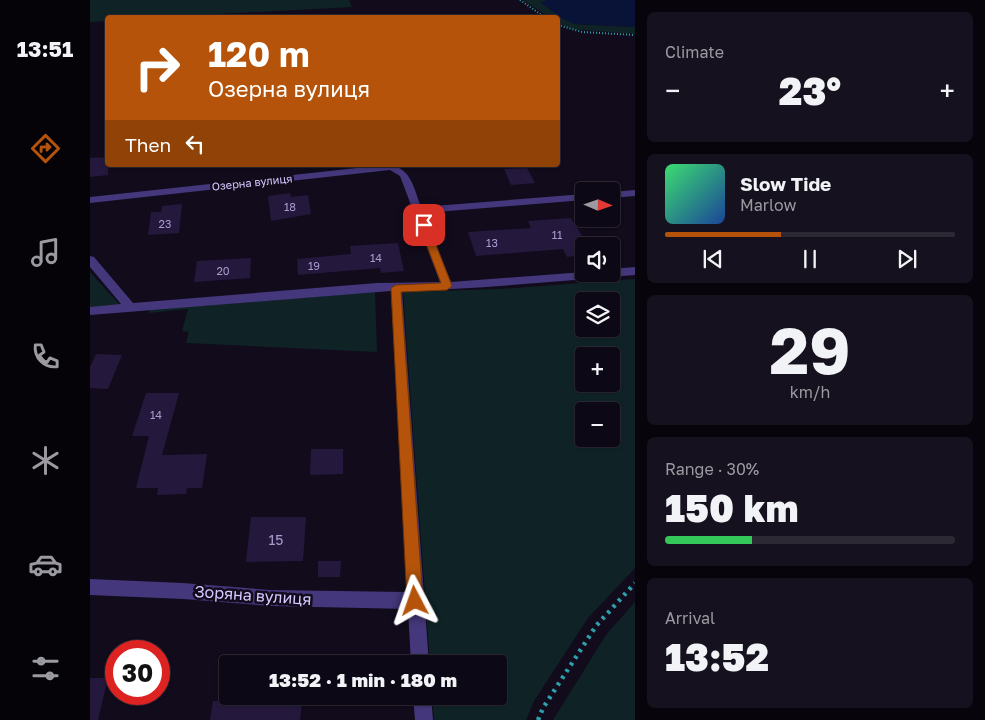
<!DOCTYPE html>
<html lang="en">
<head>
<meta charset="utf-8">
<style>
  body { margin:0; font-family:"Golos Text",sans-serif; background:#16111e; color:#f1f3f6; height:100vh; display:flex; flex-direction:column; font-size:19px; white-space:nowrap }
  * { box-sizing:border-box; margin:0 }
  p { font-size:16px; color:#9a9aa0 }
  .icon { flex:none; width:28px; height:28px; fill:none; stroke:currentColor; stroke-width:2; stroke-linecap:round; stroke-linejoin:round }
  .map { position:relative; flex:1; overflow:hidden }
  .sheet { display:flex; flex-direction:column; gap:12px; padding:12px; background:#07040c; width:350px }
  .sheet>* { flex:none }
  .guide { position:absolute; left:15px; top:15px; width:455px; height:152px; border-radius:5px; box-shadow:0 1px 4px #0004,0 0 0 1px #2d2934; background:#b45309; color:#fff; overflow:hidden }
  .needle { width:32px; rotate:92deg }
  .controls { position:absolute; left:485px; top:182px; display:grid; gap:10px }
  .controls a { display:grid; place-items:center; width:45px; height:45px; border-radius:5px; background:#0d0815; box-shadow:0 1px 4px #0004,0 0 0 1px #2d2934; font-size:25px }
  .speed { position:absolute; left:15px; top:640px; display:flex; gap:10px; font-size:25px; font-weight:700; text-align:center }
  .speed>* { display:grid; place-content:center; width:65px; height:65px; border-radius:50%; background:#0d0815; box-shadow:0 1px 4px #0004,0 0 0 1px #2d2934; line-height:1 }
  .speed .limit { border:8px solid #d22; background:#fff; color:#111 }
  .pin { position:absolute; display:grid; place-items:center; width:42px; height:42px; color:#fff; margin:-21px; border-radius:10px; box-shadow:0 2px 8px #0006 }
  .me { position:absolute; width:55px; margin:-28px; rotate:356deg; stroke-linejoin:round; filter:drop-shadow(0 0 4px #0008) }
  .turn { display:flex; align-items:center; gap:18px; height:105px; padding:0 20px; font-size:22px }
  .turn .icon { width:65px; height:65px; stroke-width:2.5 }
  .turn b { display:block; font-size:35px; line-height:42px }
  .then { display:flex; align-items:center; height:48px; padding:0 20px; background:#0003; gap:10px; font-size:19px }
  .big { font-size:38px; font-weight:800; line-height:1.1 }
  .sheet .card { flex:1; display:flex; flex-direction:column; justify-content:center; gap:8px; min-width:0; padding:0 18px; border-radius:8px; background:#16111e }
  .sheet .dial { align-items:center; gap:0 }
  .dial b { font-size:65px; line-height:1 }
  .song { display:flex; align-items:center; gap:15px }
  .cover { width:60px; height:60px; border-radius:8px; background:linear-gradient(135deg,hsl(140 70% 55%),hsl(220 70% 35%)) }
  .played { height:5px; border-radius:2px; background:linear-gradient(90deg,#b45309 40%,#2d2934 40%) }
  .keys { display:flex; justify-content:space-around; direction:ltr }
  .heat { display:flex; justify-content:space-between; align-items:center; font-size:28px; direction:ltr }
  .charge { height:8px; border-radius:4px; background:linear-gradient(90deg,#34c759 30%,#2d2934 0) }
  .trip { position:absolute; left:129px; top:655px; width:288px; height:50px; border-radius:5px; background:#0d0815; box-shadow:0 1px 4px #0004,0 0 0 1px #2d2934; font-weight:800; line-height:50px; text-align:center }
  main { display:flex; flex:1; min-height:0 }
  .tab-bar { display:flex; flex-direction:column; width:90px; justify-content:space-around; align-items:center; background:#050308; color:#9a9aa0 }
  .tab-bar .icon { width:35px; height:35px }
  .tab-bar .active { color:#b45309 }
  .tab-bar b { font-size:22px; color:#f1f3f6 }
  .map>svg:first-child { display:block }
</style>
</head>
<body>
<main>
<nav class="tab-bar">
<b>13:51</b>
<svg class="icon active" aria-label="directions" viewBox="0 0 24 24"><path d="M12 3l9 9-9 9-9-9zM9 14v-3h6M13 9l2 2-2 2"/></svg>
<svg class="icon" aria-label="music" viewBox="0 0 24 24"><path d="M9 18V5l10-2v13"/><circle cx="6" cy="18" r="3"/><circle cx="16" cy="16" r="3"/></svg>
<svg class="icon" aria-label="phone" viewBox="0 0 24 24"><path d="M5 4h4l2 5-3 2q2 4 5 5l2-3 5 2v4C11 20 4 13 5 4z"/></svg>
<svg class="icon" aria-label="climate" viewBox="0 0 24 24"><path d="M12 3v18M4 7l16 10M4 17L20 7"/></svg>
<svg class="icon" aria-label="car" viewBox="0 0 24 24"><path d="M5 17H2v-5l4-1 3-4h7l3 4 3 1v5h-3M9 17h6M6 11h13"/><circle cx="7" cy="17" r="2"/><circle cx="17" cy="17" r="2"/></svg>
<svg class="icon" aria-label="filters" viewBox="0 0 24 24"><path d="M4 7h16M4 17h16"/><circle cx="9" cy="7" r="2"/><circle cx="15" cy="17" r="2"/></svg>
</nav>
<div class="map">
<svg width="545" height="720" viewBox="0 0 545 720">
  <rect width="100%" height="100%" fill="#110b1c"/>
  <g fill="#0f2326" fill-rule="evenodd">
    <path d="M 0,0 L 259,0 L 262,7 L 73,17 L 18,18 L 17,21 L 0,22 Z"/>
    <path d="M 433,0 L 512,0 L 484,24 L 545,27 L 545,34 L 492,30 L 481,29 L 468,23 L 468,18 L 459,17 Z"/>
    <path d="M 0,272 L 30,305 L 0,308 Z"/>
    <path d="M 545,279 L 545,568 L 498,618 L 444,701 L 436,720 L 344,720 L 342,696 L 408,696 L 408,664 L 340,664 L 313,292 L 410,289 ZM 494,301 L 521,301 L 521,329 L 494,329 ZM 494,356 L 521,356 L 521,384 L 494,384 ZM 494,411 L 521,411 L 521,439 L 494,439 Z"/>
    <path d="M 285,292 L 287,352 L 96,343 L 99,332 L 92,331 L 98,309 L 59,313 L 59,310 Z"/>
    <path d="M 545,602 L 545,720 L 463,720 L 516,635 Z"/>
  </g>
  <path fill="#091338" d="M 456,0 L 545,0 L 545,27 L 484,24 L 473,19 L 451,3 Z"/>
  <g fill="#25183d">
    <path d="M 18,157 L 18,175 L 0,177 L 0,158 Z"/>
    <path d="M 437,168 L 445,183 L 421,185 L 414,169 Z"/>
    <path d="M 200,193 L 201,197 L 218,195 L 221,214 L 181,221 L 178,196 Z"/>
    <path d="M 92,204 L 89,233 L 58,235 L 61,212 L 71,212 L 72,206 Z"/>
    <path d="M 481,218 L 494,239 L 494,255 L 477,257 L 473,249 L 386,256 L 378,232 L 441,228 L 438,221 Z"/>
    <path d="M 308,243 L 314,271 L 291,273 L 290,268 L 208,275 L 207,259 L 261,254 L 260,246 Z"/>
    <path d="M 161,258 L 160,278 L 104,282 L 107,261 Z"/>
    <path d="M 6,354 L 32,355 L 18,389 L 0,388 L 0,367 Z"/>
    <path d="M 56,393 L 89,393 L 72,455 L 117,454 L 112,488 L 97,488 L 96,494 L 67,495 L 68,488 L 46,488 L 59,436 L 42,436 Z"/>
    <path d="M 221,449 L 253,449 L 253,474 L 220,475 Z"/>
    <path d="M 161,517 L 216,517 L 213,561 L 156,562 Z"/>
    <path d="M 228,561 L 251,561 L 250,577 L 228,577 Z"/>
    <path d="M 0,678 L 18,678 L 8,720 L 0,720 Z"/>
    <path d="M 130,696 L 190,696 L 190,702 L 212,703 L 210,720 L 120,720 L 123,701 L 129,701 Z"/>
  </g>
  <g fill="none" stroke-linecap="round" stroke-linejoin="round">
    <g stroke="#2ea0ac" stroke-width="2" stroke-dasharray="1 2" stroke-linecap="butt">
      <path d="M 430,0 L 456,18"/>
      <path d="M 468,25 L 492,32 L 545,35"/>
    </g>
    <path stroke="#2ea0ac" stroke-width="4.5" stroke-dasharray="3 5" stroke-linecap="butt" d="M 448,720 L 453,708 L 506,626 L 545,583"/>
    <g fill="#44377b" fill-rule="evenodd">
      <path d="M 294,165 C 321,165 323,186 331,207 L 494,194 L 494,200 L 334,213 L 361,282 L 494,272 L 494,274 L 521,274 L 521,269 L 545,267 L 545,275 C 468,281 390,289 312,291 L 339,664 L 321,664 L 318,609 L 180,606 L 93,599 L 0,595 L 0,579 L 93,583 L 180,590 L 317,592 L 301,291 L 0,315 L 0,307 L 31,304 L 0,267 L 0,256 L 4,257 L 43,303 L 287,283 L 350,282 L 310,176 L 300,170 L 0,203 L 0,197 Z"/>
      <path d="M 545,190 L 545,196 L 521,198 L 521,192 Z"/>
      <path d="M 323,696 L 341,696 L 343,720 L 325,720 Z"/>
    </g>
  </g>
  <path fill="#b45309" stroke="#753606" d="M 334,222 L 338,225 L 362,286 L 357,290 L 311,292 L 333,601 L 331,607 L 325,609 L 320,607 L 317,601 L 301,288 L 306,285 L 351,283 L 329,225 Z"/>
  <g text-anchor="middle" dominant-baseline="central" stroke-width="5" stroke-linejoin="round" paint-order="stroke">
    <g font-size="11" fill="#d6c7fe" stroke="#110b1c">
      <text transform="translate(162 182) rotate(-6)">Озерна вулиця</text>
    </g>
    <g font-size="11" fill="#aa9bce">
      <text x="200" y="206">18</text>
      <text x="75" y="223">23</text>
      <text x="467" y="234">11</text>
      <text x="402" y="242">13</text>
      <text x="286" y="257">14</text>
      <text x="224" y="265">19</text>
      <text x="133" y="270">20</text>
      <text x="66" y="414">14</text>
    </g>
    <g font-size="14" fill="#aa9bce">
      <text x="186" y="539">15</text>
    </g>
    <g font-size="16" fill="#d6c7fe" stroke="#110b1c">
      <text transform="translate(163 595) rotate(4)">Зоряна вулиця</text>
    </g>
  </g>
</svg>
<div class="controls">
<a><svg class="needle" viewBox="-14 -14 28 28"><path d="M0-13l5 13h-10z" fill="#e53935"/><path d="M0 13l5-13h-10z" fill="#9a9aa0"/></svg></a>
<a><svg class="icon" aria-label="sound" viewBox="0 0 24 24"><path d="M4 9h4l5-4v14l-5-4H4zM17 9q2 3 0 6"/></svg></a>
<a><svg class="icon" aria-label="layers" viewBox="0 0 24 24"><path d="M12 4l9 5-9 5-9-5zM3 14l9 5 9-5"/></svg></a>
<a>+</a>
<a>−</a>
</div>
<div class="speed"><div class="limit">30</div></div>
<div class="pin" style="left:334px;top:225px;background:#d93025"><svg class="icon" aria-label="arrive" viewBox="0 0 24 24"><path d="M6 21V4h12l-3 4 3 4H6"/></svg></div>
<svg class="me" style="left:325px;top:601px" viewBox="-20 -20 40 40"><path d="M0-17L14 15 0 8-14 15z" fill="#b45309" stroke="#fff" stroke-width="4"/></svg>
<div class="trip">13:52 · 1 min · 180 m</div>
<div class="guide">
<div class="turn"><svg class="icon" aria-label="right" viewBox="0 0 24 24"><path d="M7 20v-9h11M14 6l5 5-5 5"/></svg><div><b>120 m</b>Озерна вулиця</div></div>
<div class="then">Then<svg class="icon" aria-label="left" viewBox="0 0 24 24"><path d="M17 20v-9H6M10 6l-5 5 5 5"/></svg></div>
</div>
</div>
<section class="sheet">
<div class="card"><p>Climate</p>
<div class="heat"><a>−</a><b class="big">23°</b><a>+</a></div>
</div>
<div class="card">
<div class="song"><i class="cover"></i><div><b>Slow Tide</b><p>Marlow</p></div></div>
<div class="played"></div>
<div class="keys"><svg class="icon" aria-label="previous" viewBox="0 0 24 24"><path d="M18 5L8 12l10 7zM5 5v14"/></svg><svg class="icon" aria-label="pause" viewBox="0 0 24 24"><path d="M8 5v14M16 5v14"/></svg><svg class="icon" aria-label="next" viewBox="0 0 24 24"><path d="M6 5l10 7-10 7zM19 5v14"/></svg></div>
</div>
<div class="card dial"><b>29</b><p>km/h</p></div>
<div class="card"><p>Range · 30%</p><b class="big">150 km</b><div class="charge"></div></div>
<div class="card"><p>Arrival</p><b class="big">13:52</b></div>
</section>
</main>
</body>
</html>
